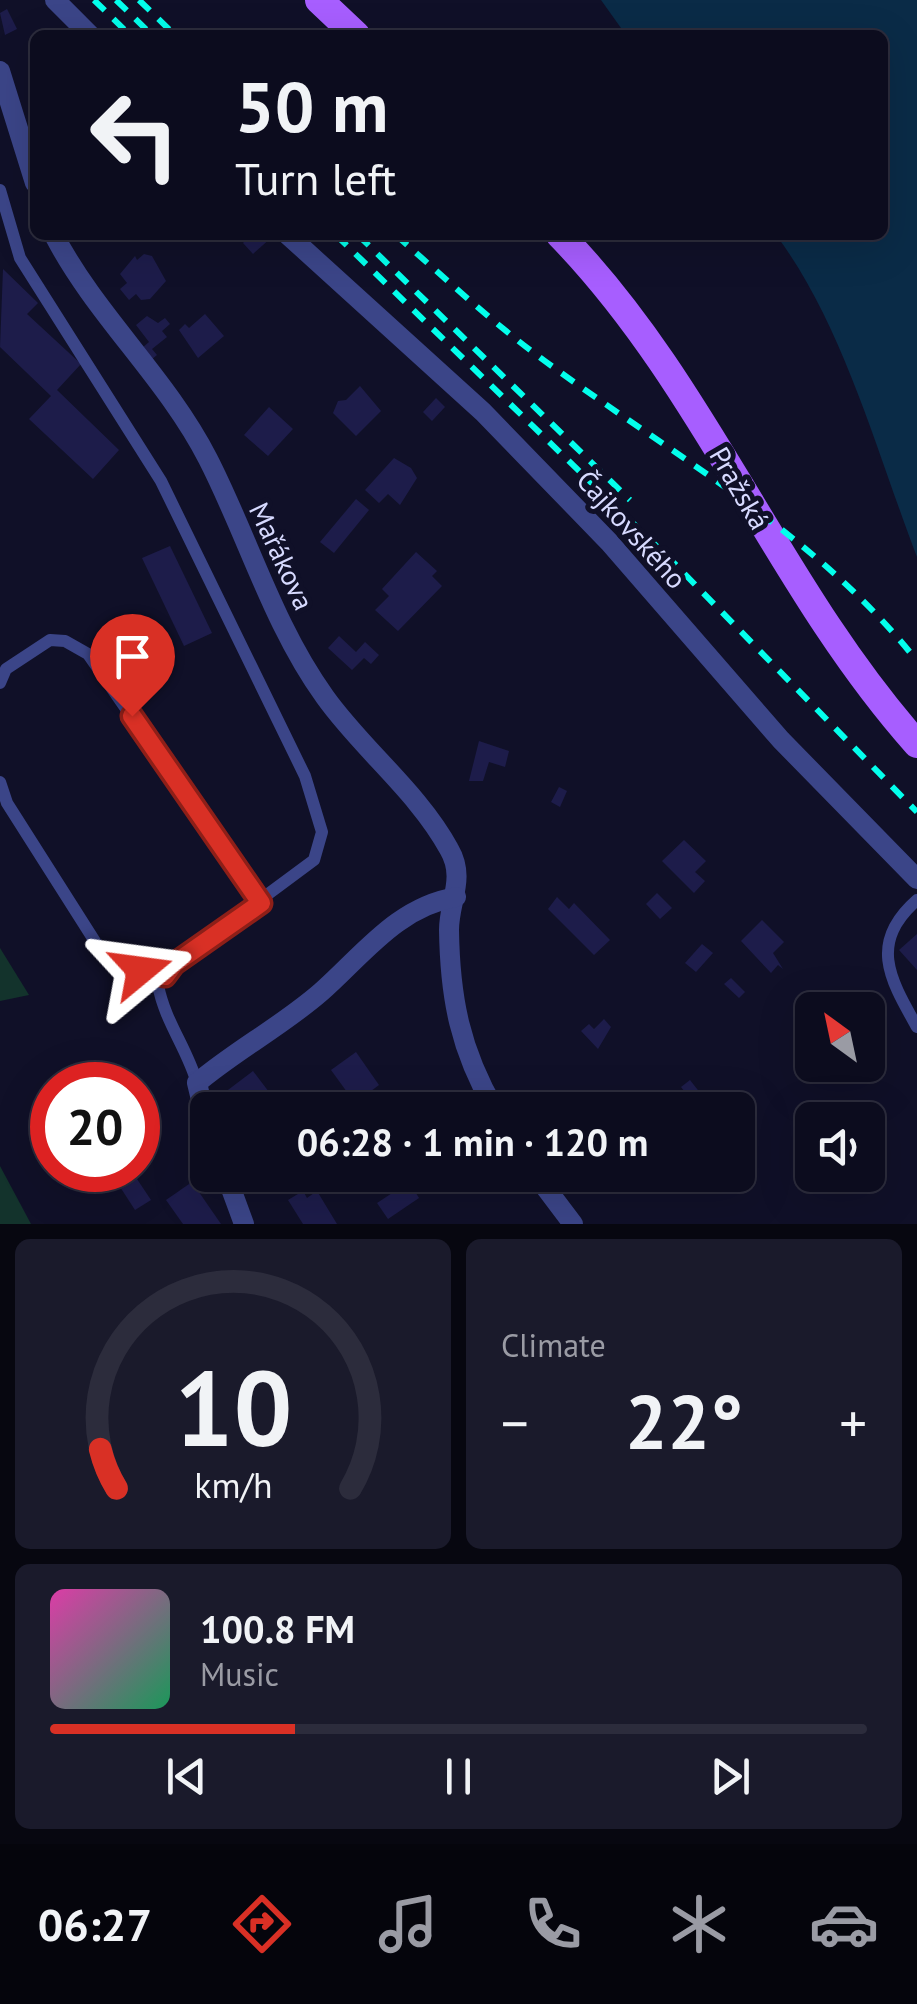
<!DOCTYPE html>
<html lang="en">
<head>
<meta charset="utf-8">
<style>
  body { margin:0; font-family:"PT Sans",sans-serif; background:#1a1a2b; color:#f1f3f6; height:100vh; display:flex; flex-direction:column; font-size:38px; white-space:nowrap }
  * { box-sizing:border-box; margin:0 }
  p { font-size:32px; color:#9a9ba4 }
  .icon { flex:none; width:55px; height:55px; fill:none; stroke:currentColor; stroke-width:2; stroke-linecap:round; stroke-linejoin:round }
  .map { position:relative; height:1224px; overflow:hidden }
  .side { display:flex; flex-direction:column; gap:15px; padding:15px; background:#070710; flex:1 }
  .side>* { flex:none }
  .top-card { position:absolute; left:30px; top:30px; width:858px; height:210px; border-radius:15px; box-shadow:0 10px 40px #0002,0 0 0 2px #2c2c3c; background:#0c0c1e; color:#f1f3f6; overflow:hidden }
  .needle { width:65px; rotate:327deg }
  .fabs { position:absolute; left:795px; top:992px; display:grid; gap:20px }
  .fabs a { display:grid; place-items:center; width:90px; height:90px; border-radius:15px; background:#0c0c1e; box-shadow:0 10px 40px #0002,0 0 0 2px #2c2c3c; font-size:50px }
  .speed { position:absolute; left:30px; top:1062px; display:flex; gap:20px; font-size:50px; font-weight:700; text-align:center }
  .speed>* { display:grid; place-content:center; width:130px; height:130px; border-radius:50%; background:#0c0c1e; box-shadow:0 10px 40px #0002,0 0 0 2px #2c2c3c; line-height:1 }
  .speed .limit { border:15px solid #d22; background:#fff; color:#111 }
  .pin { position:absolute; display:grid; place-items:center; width:85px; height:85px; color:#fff; margin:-102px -42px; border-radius:50% 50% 50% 0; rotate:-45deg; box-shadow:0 0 10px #0007 }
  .pin .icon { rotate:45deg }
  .me { position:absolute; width:110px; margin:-55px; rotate:74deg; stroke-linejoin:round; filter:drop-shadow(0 0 8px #0008) }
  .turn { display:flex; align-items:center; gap:35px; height:210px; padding:0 40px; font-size:45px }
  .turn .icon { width:130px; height:130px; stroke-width:2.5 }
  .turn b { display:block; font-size:70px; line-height:85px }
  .big { font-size:75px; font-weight:800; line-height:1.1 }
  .side .card { flex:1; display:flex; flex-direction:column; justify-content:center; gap:15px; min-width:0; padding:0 35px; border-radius:15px; background:#1a1a2b }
  .side .dial { align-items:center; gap:0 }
  .dial svg { height:260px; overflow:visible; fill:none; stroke:#2c2c3c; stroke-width:7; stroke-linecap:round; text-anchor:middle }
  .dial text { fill:#f1f3f6; stroke:none }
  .song { display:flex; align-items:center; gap:30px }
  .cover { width:120px; height:120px; border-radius:15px; background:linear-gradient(135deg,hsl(320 70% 55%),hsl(150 70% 35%)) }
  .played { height:10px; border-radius:5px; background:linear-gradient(90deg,#d93025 30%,#2c2c3c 30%) }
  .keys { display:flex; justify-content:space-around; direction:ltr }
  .heat { display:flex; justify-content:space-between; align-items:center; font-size:55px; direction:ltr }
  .side .tiles { flex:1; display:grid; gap:15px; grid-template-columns:1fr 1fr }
  .card:last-child { grid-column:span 2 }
  .trip { position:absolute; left:190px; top:1092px; width:565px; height:100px; border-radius:15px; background:#0c0c1e; box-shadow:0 10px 40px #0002,0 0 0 2px #2c2c3c; font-weight:800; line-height:100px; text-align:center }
  .tabs { display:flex; height:160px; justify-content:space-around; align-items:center; background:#05050c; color:#9a9ba4 }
  .tabs .icon { width:70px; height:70px }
  .tabs .current { color:#d93025 }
  .tabs b { font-size:45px; color:#f1f3f6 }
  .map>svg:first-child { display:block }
</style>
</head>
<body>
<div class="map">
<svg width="917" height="1224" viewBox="0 0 917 1224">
  <rect width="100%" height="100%" fill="#101028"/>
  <g fill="#13332c">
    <path d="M 0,948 L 29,995 L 0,1001 Z"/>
    <path d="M 0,1166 L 31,1224 L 0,1224 Z"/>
  </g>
  <path fill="#0a2b47" d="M 601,0 L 917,0 L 917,557 C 877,453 843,324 776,235 L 882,235 L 882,35 L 626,35 Z"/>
  <g fill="#1d1c4a">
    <path d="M 7,9 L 17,29 L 5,35 L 0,13 Z"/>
    <path d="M 251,235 L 270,235 L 272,237 L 253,254 L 243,243 Z"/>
    <path d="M 144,254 L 152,256 L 166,281 L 150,299 L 141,300 L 136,294 L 129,300 L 120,289 L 127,283 L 120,274 L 135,256 L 137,260 Z"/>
    <path d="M 3,269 L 38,303 L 27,314 L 81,364 L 57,390 L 119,450 L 93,479 L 29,419 L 51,396 L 0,347 Z"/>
    <path d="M 205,314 L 224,336 L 198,358 L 179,330 L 185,324 L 189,328 Z"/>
    <path d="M 147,316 L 158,323 L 165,318 L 170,324 L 162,331 L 167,337 L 152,349 L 157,355 L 151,360 L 142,348 L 149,342 L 136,325 Z"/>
    <path d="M 360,386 L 381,411 L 356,436 L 333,413 L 338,401 L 346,400 Z"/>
    <path d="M 436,398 L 445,407 L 432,421 L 423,412 Z"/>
    <path d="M 269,407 L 293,429 L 268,456 L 244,435 Z"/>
    <path d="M 394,458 L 411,468 L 417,478 L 400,505 L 388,494 L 379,503 L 365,490 Z"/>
    <path d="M 356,499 L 369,510 L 334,553 L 320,542 Z"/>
    <path d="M 170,546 L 212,633 L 184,646 L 142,558 Z"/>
    <path d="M 416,552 L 437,571 L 432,576 L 442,586 L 398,631 L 375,610 L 389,596 L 382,589 Z"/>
    <path d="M 339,636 L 356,652 L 365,642 L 379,655 L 371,664 L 364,658 L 352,670 L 328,648 Z"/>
    <path d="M 479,741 L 509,751 L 505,767 L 489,762 L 483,781 L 469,781 Z"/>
    <path d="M 559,787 L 567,791 L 560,807 L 551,802 Z"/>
    <path d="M 684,840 L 706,861 L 695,872 L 705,881 L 694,893 L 662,861 Z"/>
    <path d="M 657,893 L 672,908 L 660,919 L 646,904 Z"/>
    <path d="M 557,897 L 569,909 L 574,903 L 610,940 L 594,955 L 548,909 Z"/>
    <path d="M 762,920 L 784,942 L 773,953 L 783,969 L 778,965 L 771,973 L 741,941 Z"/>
    <path d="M 917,934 L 917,970 L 899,950 Z"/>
    <path d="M 702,944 L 713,953 L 696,972 L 685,963 Z"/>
    <path d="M 731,978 L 745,992 L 739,998 L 724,984 Z"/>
    <path d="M 604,1019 L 611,1027 L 598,1049 L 581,1031 L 589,1024 L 594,1029 Z"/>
    <path d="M 356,1052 L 379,1085 L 355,1103 L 331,1070 Z"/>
    <path d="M 253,1071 L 269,1092 L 252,1105 L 254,1110 L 225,1110 L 220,1096 Z"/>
    <path d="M 690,1080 L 701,1094 L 692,1101 L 681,1087 Z"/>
    <path d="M 560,1097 L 572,1110 L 546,1110 Z"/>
    <path d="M 122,1170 L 131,1170 L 151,1200 L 135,1210 L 113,1176 Z"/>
    <path d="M 192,1182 L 221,1224 L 183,1224 L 166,1200 Z"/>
    <path d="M 409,1182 L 419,1198 L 388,1219 L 377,1203 Z"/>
    <path d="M 303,1191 L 307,1198 L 317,1191 L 337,1224 L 303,1224 L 288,1200 Z"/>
  </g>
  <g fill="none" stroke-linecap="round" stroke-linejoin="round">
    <g stroke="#3b4588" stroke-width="12">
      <path d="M 0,190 L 20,258 L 161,481 L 305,776 L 322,832 L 314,860 L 174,964 L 158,985 C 165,1022 187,1048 197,1083"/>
      <path d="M 0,683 L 6,669 L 50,640 L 65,641 L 88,654 L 261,903"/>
      <path d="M 0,782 L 7,803 L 101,951 L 117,965 L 165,976"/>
      <path d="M 917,900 C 868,943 890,979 917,1027"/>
    </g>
    <g stroke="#3b4588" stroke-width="20">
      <path d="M 55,0 L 90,35"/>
      <path d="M 0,71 L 35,183"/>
      <path d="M 54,235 C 96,316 166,377 208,459 C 248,537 273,625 325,697 C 362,749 418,792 449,849 C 466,878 449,901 449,930 C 450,998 460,1050 495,1110"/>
      <path d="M 288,235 L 483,412 L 609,542 L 781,740 L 917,879"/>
      <path d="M 208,1129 L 197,1083 C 236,1050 282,1026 321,992 C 363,955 397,907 456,897"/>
      <path d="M 226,1175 L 244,1224"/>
      <path d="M 536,1175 L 573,1224"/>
    </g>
    <g stroke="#a75eff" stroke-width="28">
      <path d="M 319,0 L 356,35"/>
      <path d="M 560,235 C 706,385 778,588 917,744"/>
    </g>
    <g stroke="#03ffec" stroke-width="6" stroke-dasharray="15 12" stroke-linecap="butt">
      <path d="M 94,0 L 130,35"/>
      <path d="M 116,0 L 152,35"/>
      <path d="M 139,0 L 175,35"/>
      <path d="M 336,235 L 674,563 L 917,812"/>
      <path d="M 358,235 L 630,500"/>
      <path d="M 396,235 C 447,280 497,327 553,367 C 678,458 820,538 917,661"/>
    </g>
  </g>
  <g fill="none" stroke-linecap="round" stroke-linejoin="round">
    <defs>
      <path id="route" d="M 132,716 L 261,903 L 174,964 L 165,976 L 141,970"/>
    </defs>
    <use href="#route" stroke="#8d1f18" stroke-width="25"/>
    <use href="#route" stroke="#d93025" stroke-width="18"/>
  </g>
  <g text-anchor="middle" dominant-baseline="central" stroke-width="10" stroke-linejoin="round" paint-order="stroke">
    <g font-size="28" fill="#d7daff" stroke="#101028">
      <text transform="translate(740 488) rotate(60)">Pražská</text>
      <text transform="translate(632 529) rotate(48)">Čajkovského</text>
      <text transform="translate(282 556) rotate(65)">Mařákova</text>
    </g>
  </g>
</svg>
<div class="fabs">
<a><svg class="needle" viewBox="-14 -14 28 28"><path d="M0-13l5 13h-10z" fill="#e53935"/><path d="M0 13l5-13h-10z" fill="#9a9ba4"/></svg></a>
<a><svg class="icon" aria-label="sound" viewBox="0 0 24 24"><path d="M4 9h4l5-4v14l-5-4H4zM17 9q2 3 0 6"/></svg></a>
</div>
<div class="speed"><div class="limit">20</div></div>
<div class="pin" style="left:132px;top:716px;background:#d93025"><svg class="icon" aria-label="arrive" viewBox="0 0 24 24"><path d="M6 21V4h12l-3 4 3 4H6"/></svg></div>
<svg class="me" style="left:141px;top:970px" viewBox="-20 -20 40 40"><path d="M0-17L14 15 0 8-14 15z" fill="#d93025" stroke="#fff" stroke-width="4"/></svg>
<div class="trip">06:28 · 1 min · 120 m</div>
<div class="top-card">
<div class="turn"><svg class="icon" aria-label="left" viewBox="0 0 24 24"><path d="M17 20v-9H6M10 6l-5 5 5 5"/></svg><div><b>50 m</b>Turn left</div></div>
</div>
</div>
<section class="side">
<div class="tiles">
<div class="card dial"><svg viewBox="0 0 100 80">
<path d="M14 69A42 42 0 1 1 86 69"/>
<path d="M14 69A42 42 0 0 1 9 57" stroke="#d93025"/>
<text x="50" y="56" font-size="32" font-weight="700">10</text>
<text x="50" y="72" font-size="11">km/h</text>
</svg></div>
<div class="card"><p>Climate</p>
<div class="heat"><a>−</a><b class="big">22°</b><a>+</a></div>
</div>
<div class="card">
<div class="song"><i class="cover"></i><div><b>100.8 FM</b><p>Music</p></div></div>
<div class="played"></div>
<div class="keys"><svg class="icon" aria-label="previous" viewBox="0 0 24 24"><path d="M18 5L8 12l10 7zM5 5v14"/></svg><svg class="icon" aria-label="pause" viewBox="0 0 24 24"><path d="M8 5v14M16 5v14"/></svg><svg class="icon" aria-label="next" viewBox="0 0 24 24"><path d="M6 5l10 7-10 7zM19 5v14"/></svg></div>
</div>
</div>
</section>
<nav class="tabs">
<b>06:27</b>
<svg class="icon current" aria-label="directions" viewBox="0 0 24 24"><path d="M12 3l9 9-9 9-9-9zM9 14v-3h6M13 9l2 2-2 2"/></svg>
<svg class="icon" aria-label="music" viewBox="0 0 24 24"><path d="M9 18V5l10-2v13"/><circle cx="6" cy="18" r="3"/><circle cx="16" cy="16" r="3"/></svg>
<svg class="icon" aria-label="phone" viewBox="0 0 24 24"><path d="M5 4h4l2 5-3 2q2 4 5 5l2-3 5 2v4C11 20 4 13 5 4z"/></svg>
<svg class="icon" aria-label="climate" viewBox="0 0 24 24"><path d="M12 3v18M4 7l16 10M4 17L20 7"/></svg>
<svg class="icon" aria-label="car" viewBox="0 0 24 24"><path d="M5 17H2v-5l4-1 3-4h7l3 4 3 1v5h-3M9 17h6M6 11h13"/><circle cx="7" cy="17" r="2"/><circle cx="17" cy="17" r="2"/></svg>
</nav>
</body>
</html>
